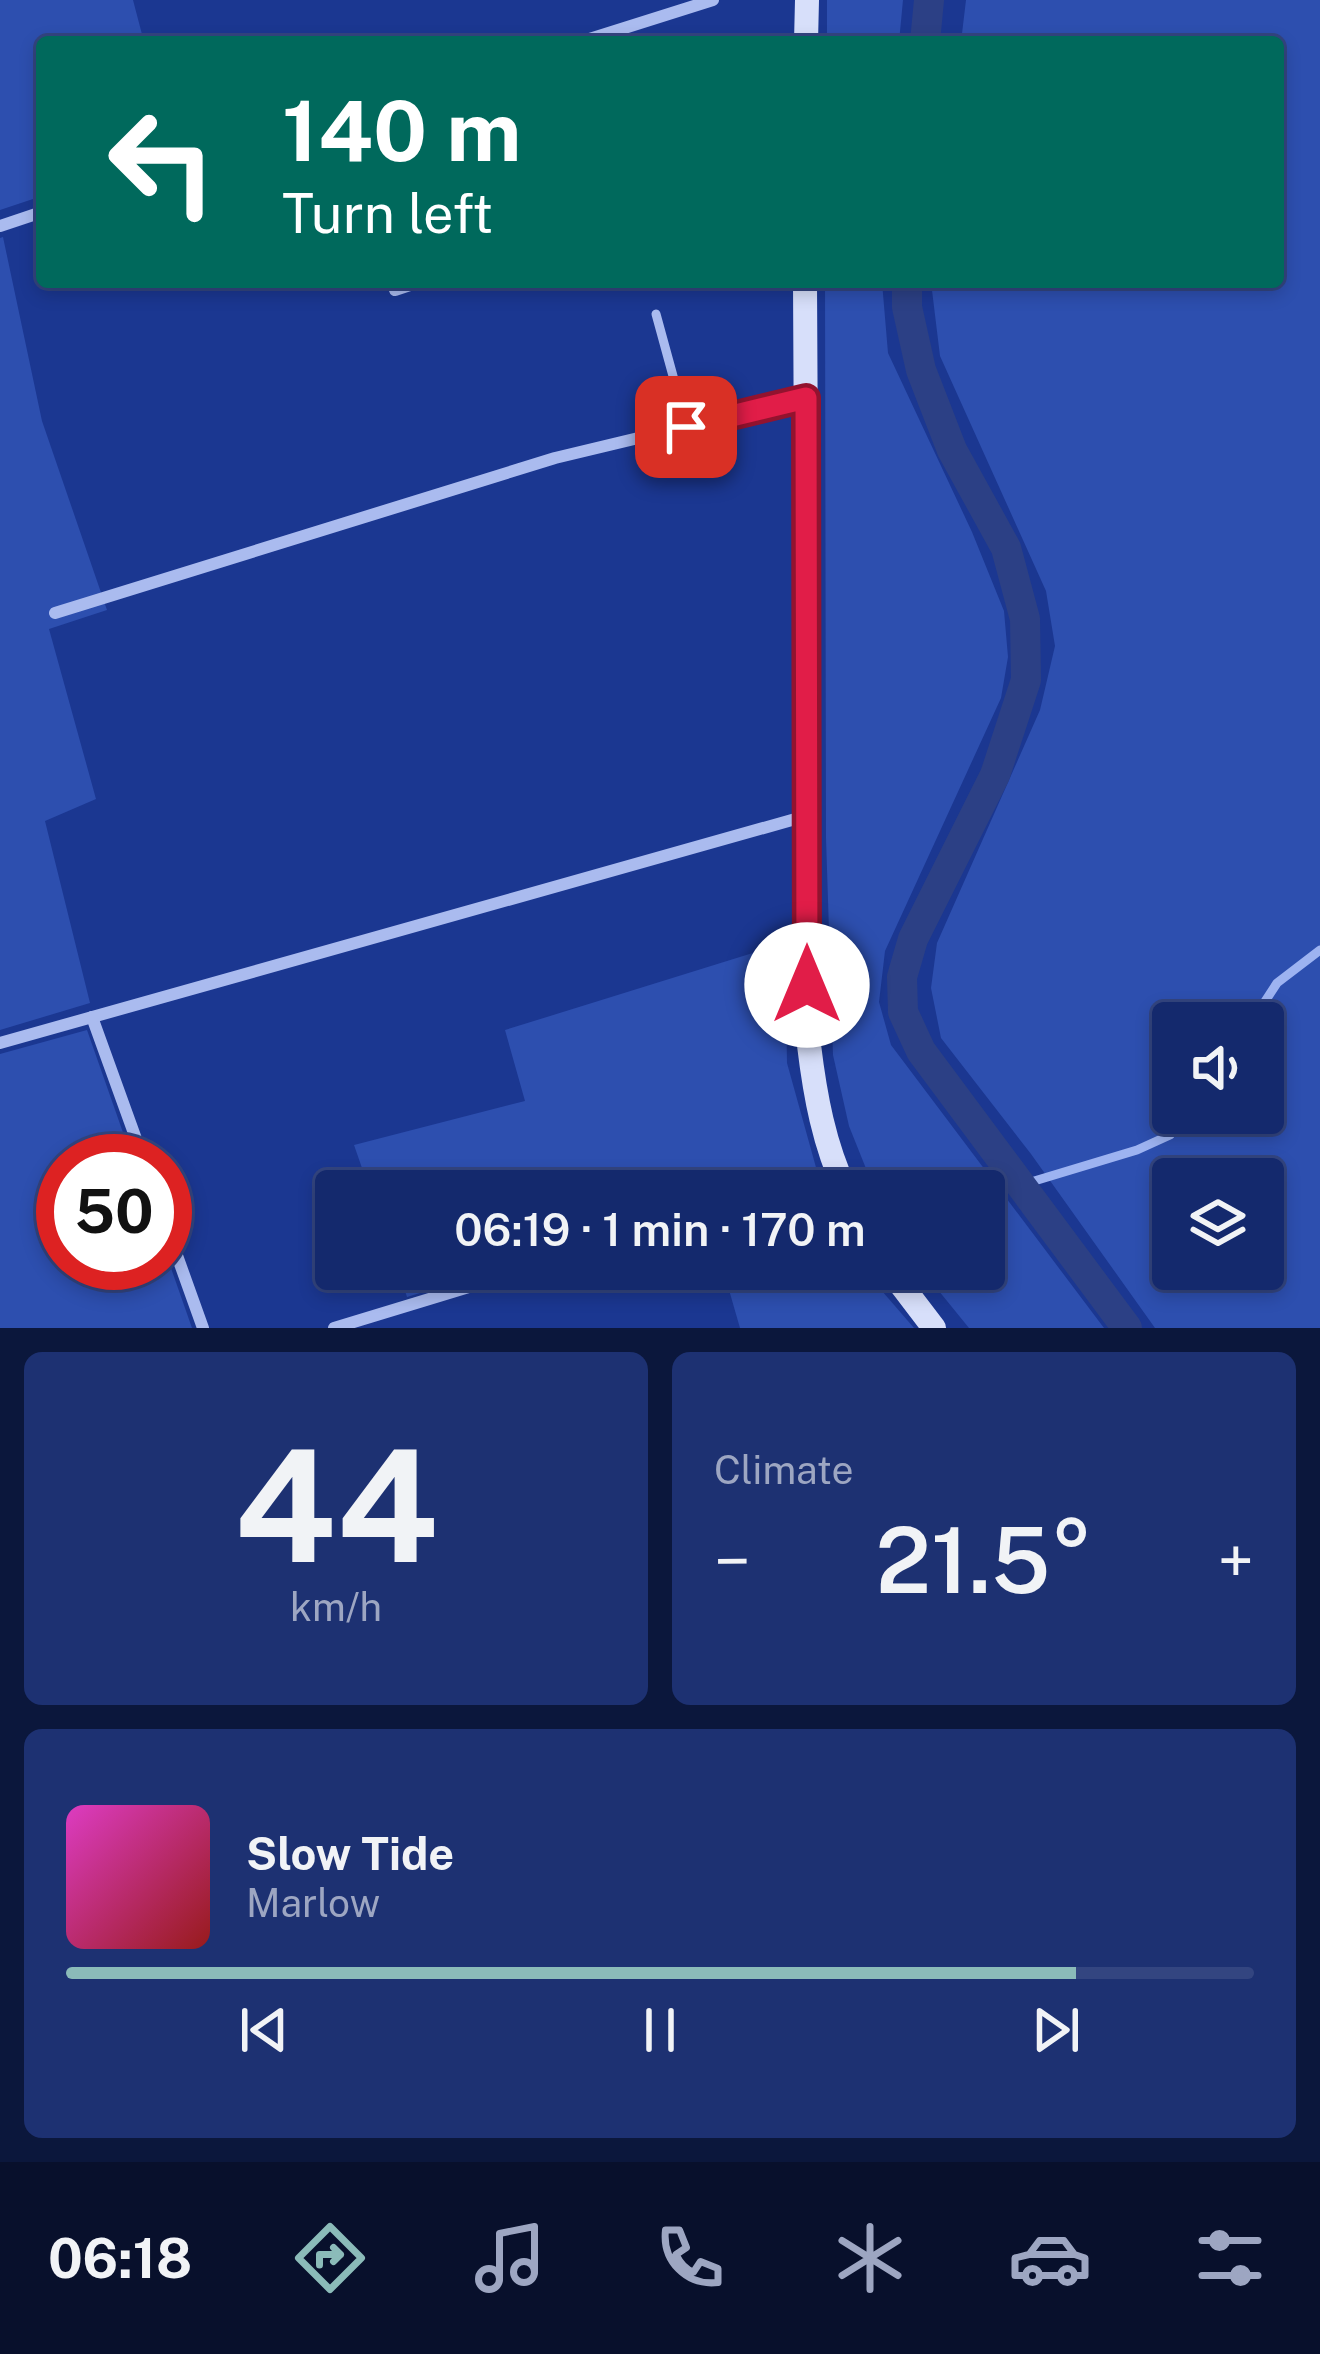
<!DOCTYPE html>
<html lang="en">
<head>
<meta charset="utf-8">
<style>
  body { margin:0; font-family:"Public Sans",sans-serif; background:#1d3172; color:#f1f3f6; height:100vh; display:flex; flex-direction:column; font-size:45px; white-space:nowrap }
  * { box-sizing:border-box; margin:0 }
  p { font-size:39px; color:#9da6c2 }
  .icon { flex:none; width:66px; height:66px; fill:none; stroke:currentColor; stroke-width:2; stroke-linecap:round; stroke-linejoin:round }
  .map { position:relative; height:1328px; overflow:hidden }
  .drawer { display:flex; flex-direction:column; gap:24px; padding:24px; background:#0b173c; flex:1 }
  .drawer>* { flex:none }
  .hud { position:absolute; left:36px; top:36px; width:1248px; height:252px; border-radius:12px; box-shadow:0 6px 18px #0003,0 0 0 3px #334580; background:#00695c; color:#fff; overflow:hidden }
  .tools { position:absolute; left:1152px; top:1002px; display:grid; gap:24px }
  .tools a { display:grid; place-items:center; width:132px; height:132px; border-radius:12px; background:#14296d; box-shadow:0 6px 18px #0003,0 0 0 3px #334580; font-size:60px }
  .speed { position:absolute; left:36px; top:1134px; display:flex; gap:24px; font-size:60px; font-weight:700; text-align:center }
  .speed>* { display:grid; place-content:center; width:156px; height:156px; border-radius:50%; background:#14296d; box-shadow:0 6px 18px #0003,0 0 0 3px #334580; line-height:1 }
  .speed .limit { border:18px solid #d22; background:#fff; color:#111 }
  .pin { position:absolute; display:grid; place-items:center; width:102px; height:102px; color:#fff; margin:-51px; border-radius:24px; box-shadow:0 6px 18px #0006 }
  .me { position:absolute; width:132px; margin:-66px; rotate:0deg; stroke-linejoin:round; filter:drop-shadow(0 0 9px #0008) }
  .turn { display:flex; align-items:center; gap:42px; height:252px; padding:0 48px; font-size:54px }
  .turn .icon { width:156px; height:156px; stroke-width:2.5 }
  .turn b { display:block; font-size:84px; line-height:102px }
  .big { font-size:90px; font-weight:600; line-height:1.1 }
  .drawer .widget { flex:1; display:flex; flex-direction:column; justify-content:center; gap:18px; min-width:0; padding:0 42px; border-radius:18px; background:#1d3172 }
  .drawer .dial { align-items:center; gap:0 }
  .dial b { font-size:156px; line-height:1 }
  .song { display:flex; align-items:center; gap:36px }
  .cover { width:144px; height:144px; border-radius:18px; background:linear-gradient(135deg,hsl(310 70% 55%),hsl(0 70% 35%)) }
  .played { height:12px; border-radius:6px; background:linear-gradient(90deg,#8bbbb9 85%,#334580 85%) }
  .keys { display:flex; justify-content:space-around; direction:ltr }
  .heat { display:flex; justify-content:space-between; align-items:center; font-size:66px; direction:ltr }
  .drawer .tiles { flex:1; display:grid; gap:24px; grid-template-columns:1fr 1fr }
  .widget:last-child { grid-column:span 2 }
  .trip { position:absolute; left:315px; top:1170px; width:690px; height:120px; border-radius:12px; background:#14296d; box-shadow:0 6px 18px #0003,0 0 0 3px #334580; font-weight:600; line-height:120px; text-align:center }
  .menu { display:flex; height:192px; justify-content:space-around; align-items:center; background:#08102c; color:#9da6c2 }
  .menu .icon { width:84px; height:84px }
  .menu .current { color:#8bbbb9 }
  .menu b { font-size:54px; color:#f1f3f6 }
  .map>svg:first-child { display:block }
</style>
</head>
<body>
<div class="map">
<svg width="1320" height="1328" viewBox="0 0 1320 1328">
  <rect width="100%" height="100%" fill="#1b3791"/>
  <g fill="#2d4faf" fill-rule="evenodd">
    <path d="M 0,0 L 133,0 L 144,42 L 42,42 L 42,196 L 0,210 Z"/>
    <path d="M 827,0 L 903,0 L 899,42 L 827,42 Z"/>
    <path d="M 966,0 L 1320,0 L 1320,1328 L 1155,1328 L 1031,1154 L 941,1038 L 931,988 L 937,943 L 1040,710 L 1055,646 L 1046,591 L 940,356 L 931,282 L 1278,282 L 1278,42 L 961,42 ZM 1173,1023 L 1263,1023 L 1263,1113 L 1173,1113 ZM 1173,1179 L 1263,1179 L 1263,1269 L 1173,1269 Z"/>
    <path d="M 3,237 L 42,421 L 107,610 L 49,629 L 96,799 L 45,821 L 90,1003 L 0,1030 L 0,238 Z"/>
    <path d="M 825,282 L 882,282 L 888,353 L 972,532 L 1004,611 L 1008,657 L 1001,698 L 885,951 L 879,1002 L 891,1045 L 1104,1328 L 969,1328 L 921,1269 L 984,1269 L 984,1191 L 875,1191 L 849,1126 L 833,1055 L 826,838 Z"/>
    <path d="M 785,943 L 787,1063 L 817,1171 L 751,1191 L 370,1191 L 354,1145 L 525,1101 L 505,1030 Z"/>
    <path d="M 87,1030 L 133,1161 L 63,1161 L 63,1263 L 165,1263 L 165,1251 L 192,1328 L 0,1328 L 0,1054 Z"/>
    <path d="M 398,1269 L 497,1269 L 407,1297 Z"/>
    <path d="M 723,1269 L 863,1269 L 914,1328 L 740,1328 Z"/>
  </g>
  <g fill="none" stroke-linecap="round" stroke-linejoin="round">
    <g stroke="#9db3f1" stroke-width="9">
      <path d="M 1251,1023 L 1277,983 L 1320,950"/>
      <path d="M 1021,1185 L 1137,1150 L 1170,1135 L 1186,1113"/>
    </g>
    <g stroke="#2c4085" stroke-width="30">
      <path d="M 925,42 L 929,0"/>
      <path d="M 907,282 L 907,307 L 921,370 L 952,450 L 1006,548 L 1025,619 L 1026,680 L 995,775 L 913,939 L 902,977 L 903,1012 L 921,1051 L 1127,1328"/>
    </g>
    <path stroke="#aabbef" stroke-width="9" d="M 656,314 L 687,427"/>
    <g stroke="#aabbef" stroke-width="12">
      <path d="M 580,42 L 713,0"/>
      <path d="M 0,226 L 42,212"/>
      <path d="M 393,282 L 395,290 L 419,282"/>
      <path d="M 55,613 L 555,458 L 805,398"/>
      <path d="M 92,1017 L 144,1161"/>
      <path d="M 0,1043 L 806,816"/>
      <path d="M 785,1191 L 838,1175"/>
      <path d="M 165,1222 L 203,1328"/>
      <path d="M 334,1328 L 528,1269"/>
    </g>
    <g stroke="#d7dffa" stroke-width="24">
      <path d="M 806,42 L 807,0"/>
      <path d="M 805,282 L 809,1045 C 815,1095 824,1145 846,1191"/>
      <path d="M 889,1269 L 934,1328"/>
    </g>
  </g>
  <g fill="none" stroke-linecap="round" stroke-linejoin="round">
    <defs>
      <path id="route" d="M 686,427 L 806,398 L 807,985"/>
    </defs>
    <use href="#route" stroke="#92132f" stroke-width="30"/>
    <use href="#route" stroke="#e11d48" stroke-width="21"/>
  </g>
</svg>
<div class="tools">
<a><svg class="icon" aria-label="sound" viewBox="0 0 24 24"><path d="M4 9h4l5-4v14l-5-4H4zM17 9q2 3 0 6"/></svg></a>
<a><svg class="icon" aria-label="layers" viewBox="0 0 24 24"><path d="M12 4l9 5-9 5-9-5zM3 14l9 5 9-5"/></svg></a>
</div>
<div class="speed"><div class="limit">50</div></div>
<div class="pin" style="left:686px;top:427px;background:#d93025"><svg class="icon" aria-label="arrive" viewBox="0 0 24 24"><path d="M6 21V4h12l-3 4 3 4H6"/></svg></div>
<svg class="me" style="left:807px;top:985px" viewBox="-20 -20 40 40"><circle r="19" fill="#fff"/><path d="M0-13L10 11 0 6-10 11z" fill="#e11d48"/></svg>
<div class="trip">06:19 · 1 min · 170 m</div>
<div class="hud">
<div class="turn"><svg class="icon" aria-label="left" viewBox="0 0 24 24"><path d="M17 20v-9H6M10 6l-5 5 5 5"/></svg><div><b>140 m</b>Turn left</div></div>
</div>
</div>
<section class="drawer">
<div class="tiles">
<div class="widget dial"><b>44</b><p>km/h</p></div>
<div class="widget"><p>Climate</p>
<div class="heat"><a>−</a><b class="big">21.5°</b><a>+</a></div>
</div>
<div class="widget">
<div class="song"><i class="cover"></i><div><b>Slow Tide</b><p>Marlow</p></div></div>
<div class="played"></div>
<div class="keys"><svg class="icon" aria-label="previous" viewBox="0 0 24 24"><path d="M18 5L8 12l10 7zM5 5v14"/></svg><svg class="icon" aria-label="pause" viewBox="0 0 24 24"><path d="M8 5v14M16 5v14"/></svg><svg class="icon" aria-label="next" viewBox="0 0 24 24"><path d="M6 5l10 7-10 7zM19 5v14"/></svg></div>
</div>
</div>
</section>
<nav class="menu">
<b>06:18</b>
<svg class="icon current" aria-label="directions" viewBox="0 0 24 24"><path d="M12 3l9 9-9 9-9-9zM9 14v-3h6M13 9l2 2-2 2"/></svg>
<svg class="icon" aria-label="music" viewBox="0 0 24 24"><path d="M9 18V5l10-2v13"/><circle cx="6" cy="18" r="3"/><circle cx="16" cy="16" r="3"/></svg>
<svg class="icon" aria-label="phone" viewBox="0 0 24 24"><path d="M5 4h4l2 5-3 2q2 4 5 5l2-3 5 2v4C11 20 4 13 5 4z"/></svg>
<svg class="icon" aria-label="climate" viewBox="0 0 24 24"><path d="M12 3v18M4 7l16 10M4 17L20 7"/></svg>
<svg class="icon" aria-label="car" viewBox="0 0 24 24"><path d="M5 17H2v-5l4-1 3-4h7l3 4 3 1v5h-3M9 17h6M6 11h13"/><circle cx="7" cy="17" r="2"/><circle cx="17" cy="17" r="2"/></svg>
<svg class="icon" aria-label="filters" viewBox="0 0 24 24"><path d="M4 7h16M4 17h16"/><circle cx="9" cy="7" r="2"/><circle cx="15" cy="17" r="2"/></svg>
</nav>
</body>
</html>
